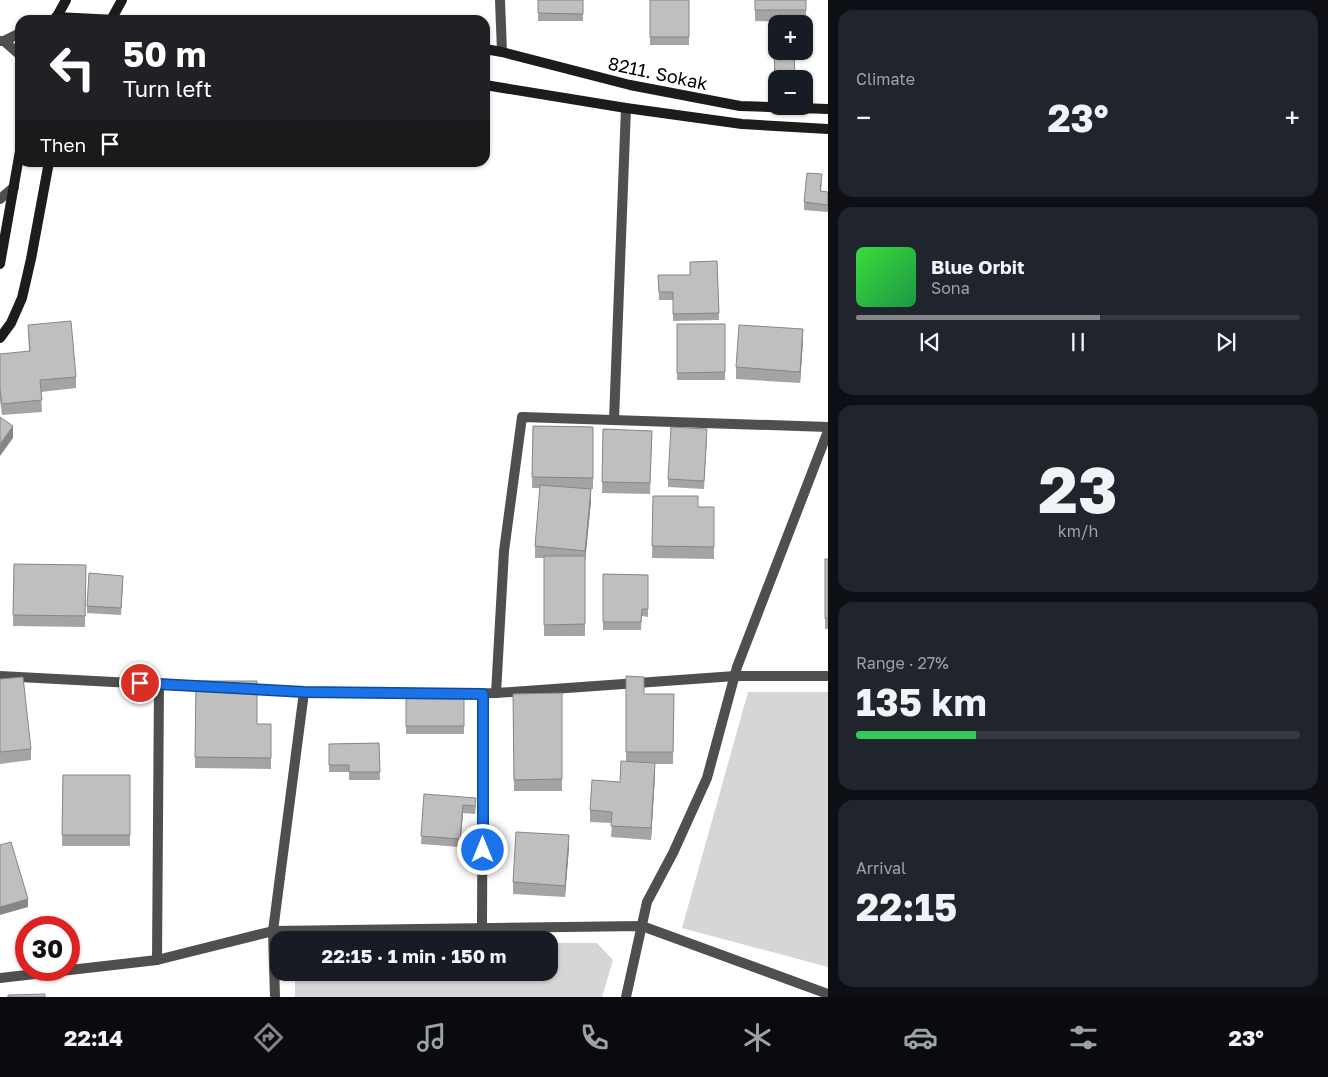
<!DOCTYPE html>
<html lang="en">
<head>
<meta charset="utf-8">
<style>
  body { margin:0; font-family:"Golos Text",sans-serif; background:#20242c; color:#f1f3f6; height:100vh; display:flex; flex-direction:column; font-size:19px; white-space:nowrap }
  * { box-sizing:border-box; margin:0 }
  p { font-size:16px; color:#9ea1a6 }
  .icon { flex:none; width:28px; height:28px; fill:none; stroke:currentColor; stroke-width:2; stroke-linecap:round; stroke-linejoin:round }
  .map { position:relative; flex:1; overflow:hidden }
  .side { display:flex; flex-direction:column; gap:10px; padding:10px; background:#0d0f14; width:500px }
  .side>* { flex:none }
  .hud { position:absolute; left:15px; top:15px; width:475px; height:152px; border-radius:15px; box-shadow:0 1px 4px #0004; background:#202124; color:#fff; overflow:hidden }
  .buttons { position:absolute; left:768px; top:15px; display:grid; gap:10px }
  .buttons a { display:grid; place-items:center; width:45px; height:45px; border-radius:10px; background:#171b24; box-shadow:0 1px 4px #0004; font-size:25px }
  .speed { position:absolute; left:15px; top:916px; display:flex; gap:10px; font-size:25px; font-weight:700; text-align:center }
  .speed>* { display:grid; place-content:center; width:65px; height:65px; border-radius:50%; background:#171b24; box-shadow:0 1px 4px #0004; line-height:1 }
  .speed .limit { border:8px solid #d22; background:#fff; color:#111 }
  .pin { position:absolute; display:grid; place-items:center; width:42px; height:42px; color:#fff; margin:-21px; border:2px solid #fff; border-radius:50%; box-shadow:0 1px 5px #0007 }
  .me { position:absolute; width:55px; margin:-28px; rotate:0deg; stroke-linejoin:round; filter:drop-shadow(0 0 4px #0008) }
  .turn { display:flex; align-items:center; gap:18px; height:105px; padding:0 25px; font-size:22px }
  .turn .icon { width:65px; height:65px; stroke-width:2.5 }
  .turn b { display:block; font-size:35px; line-height:42px }
  .then { display:flex; align-items:center; height:48px; padding:0 25px; background:#0003; gap:10px; font-size:19px }
  .big { font-size:38px; font-weight:700; line-height:1.1 }
  .side .card { flex:1; display:flex; flex-direction:column; justify-content:center; gap:8px; min-width:0; padding:0 18px; border-radius:15px; background:#20242c }
  .side .dial { align-items:center; gap:0 }
  .dial b { font-size:65px; line-height:1 }
  .song { display:flex; align-items:center; gap:15px }
  .cover { width:60px; height:60px; border-radius:8px; background:linear-gradient(135deg,hsl(120 70% 55%),hsl(140 70% 35%)) }
  .played { height:5px; border-radius:2px; background:linear-gradient(90deg,#858687 55%,#363941 55%) }
  .keys { display:flex; justify-content:space-around; direction:ltr }
  .heat { display:flex; justify-content:space-between; align-items:center; font-size:28px; direction:ltr }
  .charge { height:8px; border-radius:4px; background:linear-gradient(90deg,#34c759 27%,#363941 0) }
  .trip { position:absolute; left:270px; top:931px; width:288px; height:50px; border-radius:15px; background:#171b24; box-shadow:0 1px 4px #0004; font-weight:700; line-height:50px; text-align:center }
  .dock { display:flex; height:80px; justify-content:space-around; align-items:center; background:#090b0e; color:#9ea1a6 }
  .dock .icon { width:35px; height:35px }
  .dock .current { color:#858687 }
  .dock b { font-size:22px; color:#f1f3f6 }
  main { display:flex; flex:1; min-height:0 }
  .map>svg:first-child { display:block }
</style>
</head>
<body>
<main>
<div class="map">
<svg width="828" height="997" viewBox="0 0 828 997">
  <rect width="100%" height="100%" fill="#fff"/>
  <g fill="#d6d6d6">
    <path d="M 748,692 L 828,692 L 828,967 L 682,928 Z"/>
    <path d="M 549,943 L 597,943 L 613,960 L 602,997 L 295,997 L 295,973 L 549,972 Z"/>
  </g>
  <g fill="none" stroke-linecap="round" stroke-linejoin="round">
    <g stroke="#4f4f4f" stroke-width="10">
      <path d="M 500,0 L 502,52"/>
      <path d="M 0,41 L 4,41 L 20,33"/>
      <path d="M 4,41 L 20,55"/>
      <path d="M 0,199 L 14,187"/>
      <path d="M 614,420 L 626,108"/>
      <path d="M 0,676 L 208,687"/>
      <path d="M 245,689 L 304,692 L 418,694"/>
      <path d="M 496,693 L 504,551 L 522,417 L 828,427"/>
      <path d="M 452,694 L 496,693 L 735,676 L 828,676"/>
      <path d="M 482,928 L 483,694"/>
      <path d="M 157,960 L 159,684"/>
      <path d="M 0,978 L 157,960 L 273,931 L 642,926 L 828,994"/>
      <path d="M 275,997 L 273,931 L 304,692"/>
      <path d="M 626,997 L 647,902 L 673,853 L 707,778 L 737,667 L 828,431"/>
    </g>
    <g stroke="#1c1c1c" stroke-width="10">
      <path d="M 56,17 L 115,20"/>
      <path d="M 55,20 L 66,0"/>
      <path d="M 111,20 L 122,0"/>
      <path d="M 485,49 L 502,52 L 630,85 L 740,106 L 828,109"/>
      <path d="M 485,85 L 626,108 L 742,124 L 828,129"/>
      <path d="M 0,264 L 20,151"/>
      <path d="M 0,338 L 11,323 L 22,298 L 31,259 L 49,162"/>
    </g>
  </g>
  <g fill="#a4a4a4">
    <rect x="538" y="0" width="45" height="21"/>
    <rect x="650" y="0" width="39" height="45"/>
    <path d="M 755,0 L 806,0 L 806,22 L 755,21 Z"/>
    <path d="M 774,46 L 776,79 L 776,87 L 775,87 Z"/>
    <path d="M 822,182 L 821,191 L 828,192 L 828,212 L 804,210 L 804,202 Z"/>
    <path d="M 717,261 L 719,320 L 673,321 L 673,300 L 659,300 L 658,275 L 690,275 Z"/>
    <rect x="677" y="324" width="48" height="56"/>
    <path d="M 28,325 L 76,377 L 76,388 L 41,392 L 42,412 L 2,415 L 0,400 L 0,354 L 29,352 Z"/>
    <path d="M 803,341 L 800,383 L 736,379 L 736,367 Z"/>
    <path d="M 533,426 L 593,427 L 593,489 L 591,489 L 591,501 L 585,562 L 585,636 L 544,636 L 544,558 L 535,558 L 535,546 L 540,488 L 532,488 Z"/>
    <path d="M 603,429 L 652,431 L 650,494 L 602,493 Z"/>
    <path d="M 707,437 L 704,489 L 668,487 L 668,479 Z"/>
    <path d="M 653,496 L 698,507 L 714,507 L 714,559 L 652,558 Z"/>
    <rect x="825" y="559" width="3" height="70"/>
    <path d="M 14,564 L 86,565 L 85,627 L 13,626 Z"/>
    <path d="M 603,574 L 648,575 L 648,617 L 642,616 L 641,630 L 603,630 Z"/>
    <path d="M 123,584 L 121,615 L 87,613 L 87,606 Z"/>
    <path d="M 626,676 L 644,694 L 674,694 L 673,764 L 655,764 L 655,775 L 651,840 L 611,837 L 612,823 L 590,822 L 590,810 L 620,782 L 626,762 Z"/>
    <path d="M 0,679 L 31,749 L 31,760 L 0,764 Z"/>
    <path d="M 196,681 L 257,724 L 271,724 L 271,769 L 195,768 Z"/>
    <rect x="406" y="689" width="58" height="45"/>
    <path d="M 562,693 L 562,791 L 514,791 L 513,694 Z"/>
    <path d="M 379,743 L 380,780 L 349,780 L 349,772 L 329,772 L 329,744 Z"/>
    <path d="M 63,775 L 130,775 L 130,846 L 62,846 Z"/>
    <path d="M 424,794 L 476,806 L 475,814 L 463,813 L 460,847 L 421,844 Z"/>
    <path d="M 569,847 L 565,897 L 513,894 L 513,882 Z"/>
  </g>
  <g fill="#868686">
    <path d="M 803,329 L 803,341 L 800,383 L 800,372 Z"/>
    <path d="M 13,426 L 13,438 L 0,456 L 0,444 Z"/>
    <path d="M 591,489 L 591,501 L 585,562 L 585,551 Z"/>
    <path d="M 655,763 L 655,775 L 651,840 L 651,828 Z"/>
    <path d="M 463,805 L 463,813 L 460,847 L 460,839 Z"/>
    <path d="M 569,835 L 569,847 L 565,897 L 565,886 Z"/>
    <path d="M 28,899 L 28,907 L 0,915 L 0,907 Z"/>
  </g>
  <g fill="#bfbfbf" stroke="#868686">
    <path d="M 538,0 L 583,0 L 583,14 L 538,13 Z"/>
    <rect x="650" y="0" width="39" height="37"/>
    <rect x="755" y="0" width="51" height="10"/>
    <path d="M 774,46 L 776,46 L 776,51 L 794,51 L 795,79 L 776,79 L 776,80 L 775,80 Z"/>
    <path d="M 807,173 L 822,174 L 820,191 L 828,192 L 828,205 L 804,202 Z"/>
    <path d="M 717,261 L 719,313 L 673,314 L 673,292 L 659,292 L 658,275 L 690,275 L 690,262 Z"/>
    <path d="M 71,321 L 76,377 L 40,380 L 42,400 L 2,404 L 0,389 L 0,354 L 30,351 L 28,325 Z"/>
    <path d="M 677,324 L 725,324 L 725,372 L 677,373 Z"/>
    <path d="M 739,325 L 803,329 L 800,372 L 736,367 Z"/>
    <path d="M 0,417 L 13,426 L 0,444 Z"/>
    <path d="M 533,426 L 593,427 L 593,478 L 532,477 Z"/>
    <path d="M 671,427 L 707,429 L 704,481 L 668,479 Z"/>
    <path d="M 603,429 L 652,431 L 650,483 L 602,482 Z"/>
    <path d="M 540,485 L 591,489 L 585,551 L 535,546 Z"/>
    <path d="M 653,496 L 698,496 L 698,507 L 714,507 L 714,547 L 652,546 Z"/>
    <path d="M 544,556 L 585,556 L 585,624 L 544,625 Z"/>
    <rect x="825" y="559" width="3" height="59"/>
    <path d="M 14,564 L 86,565 L 85,616 L 13,615 Z"/>
    <path d="M 89,573 L 123,576 L 121,608 L 87,606 Z"/>
    <path d="M 603,574 L 648,575 L 648,609 L 642,609 L 641,622 L 603,622 Z"/>
    <path d="M 626,676 L 644,677 L 644,694 L 674,694 L 673,752 L 626,752 Z"/>
    <path d="M 23,677 L 31,749 L 0,752 L 0,679 Z"/>
    <path d="M 196,681 L 257,681 L 257,724 L 271,724 L 271,758 L 195,757 Z"/>
    <rect x="406" y="689" width="58" height="37"/>
    <path d="M 562,693 L 562,779 L 514,780 L 513,694 Z"/>
    <path d="M 379,743 L 380,772 L 349,772 L 349,765 L 329,765 L 329,744 Z"/>
    <path d="M 621,761 L 655,763 L 651,828 L 611,826 L 612,812 L 590,810 L 592,780 L 620,782 Z"/>
    <path d="M 63,775 L 130,775 L 130,835 L 62,835 Z"/>
    <path d="M 424,794 L 476,798 L 475,806 L 463,805 L 460,839 L 421,836 Z"/>
    <path d="M 516,832 L 569,835 L 565,886 L 513,882 Z"/>
    <path d="M 11,842 L 28,899 L 0,907 L 0,845 Z"/>
    <path d="M 45,994 L 45,997 L 8,997 L 8,995 Z"/>
  </g>
  <g fill="none" stroke-linecap="round" stroke-linejoin="round">
    <defs>
      <path id="route" d="M 140,683 L 304,692 L 483,694 L 483,850"/>
    </defs>
    <use href="#route" stroke="#114b97" stroke-width="12"/>
    <use href="#route" stroke="#1a73e8" stroke-width="9"/>
  </g>
  <g text-anchor="middle" dominant-baseline="central" stroke-width="4" stroke-linejoin="round" paint-order="stroke">
    <g font-size="18" fill="#000" stroke="#fff">
      <text transform="translate(658 73) rotate(12)">8211. Sokak</text>
    </g>
  </g>
</svg>
<div class="buttons">
<a>+</a>
<a>−</a>
</div>
<div class="speed"><div class="limit">30</div></div>
<div class="pin" style="left:140px;top:683px;background:#d93025"><svg class="icon" aria-label="arrive" viewBox="0 0 24 24"><path d="M6 21V4h12l-3 4 3 4H6"/></svg></div>
<svg class="me" style="left:483px;top:850px" viewBox="-20 -20 40 40"><circle r="17" fill="#1a73e8" stroke="#fff" stroke-width="3"/><path d="M0-11L8 9 0 5-8 9z" fill="#fff"/></svg>
<div class="trip">22:15 · 1 min · 150 m</div>
<div class="hud">
<div class="turn"><svg class="icon" aria-label="left" viewBox="0 0 24 24"><path d="M17 20v-9H6M10 6l-5 5 5 5"/></svg><div><b>50 m</b>Turn left</div></div>
<div class="then">Then<svg class="icon" aria-label="arrive" viewBox="0 0 24 24"><path d="M6 21V4h12l-3 4 3 4H6"/></svg></div>
</div>
</div>
<section class="side">
<div class="card"><p>Climate</p>
<div class="heat"><a>−</a><b class="big">23°</b><a>+</a></div>
</div>
<div class="card">
<div class="song"><i class="cover"></i><div><b>Blue Orbit</b><p>Sona</p></div></div>
<div class="played"></div>
<div class="keys"><svg class="icon" aria-label="previous" viewBox="0 0 24 24"><path d="M18 5L8 12l10 7zM5 5v14"/></svg><svg class="icon" aria-label="pause" viewBox="0 0 24 24"><path d="M8 5v14M16 5v14"/></svg><svg class="icon" aria-label="next" viewBox="0 0 24 24"><path d="M6 5l10 7-10 7zM19 5v14"/></svg></div>
</div>
<div class="card dial"><b>23</b><p>km/h</p></div>
<div class="card"><p>Range · 27%</p><b class="big">135 km</b><div class="charge"></div></div>
<div class="card"><p>Arrival</p><b class="big">22:15</b></div>
</section>
</main>
<nav class="dock">
<b>22:14</b>
<svg class="icon current" aria-label="directions" viewBox="0 0 24 24"><path d="M12 3l9 9-9 9-9-9zM9 14v-3h6M13 9l2 2-2 2"/></svg>
<svg class="icon" aria-label="music" viewBox="0 0 24 24"><path d="M9 18V5l10-2v13"/><circle cx="6" cy="18" r="3"/><circle cx="16" cy="16" r="3"/></svg>
<svg class="icon" aria-label="phone" viewBox="0 0 24 24"><path d="M5 4h4l2 5-3 2q2 4 5 5l2-3 5 2v4C11 20 4 13 5 4z"/></svg>
<svg class="icon" aria-label="climate" viewBox="0 0 24 24"><path d="M12 3v18M4 7l16 10M4 17L20 7"/></svg>
<svg class="icon" aria-label="car" viewBox="0 0 24 24"><path d="M5 17H2v-5l4-1 3-4h7l3 4 3 1v5h-3M9 17h6M6 11h13"/><circle cx="7" cy="17" r="2"/><circle cx="17" cy="17" r="2"/></svg>
<svg class="icon" aria-label="filters" viewBox="0 0 24 24"><path d="M4 7h16M4 17h16"/><circle cx="9" cy="7" r="2"/><circle cx="15" cy="17" r="2"/></svg>
<b>23°</b>
</nav>
</body>
</html>
